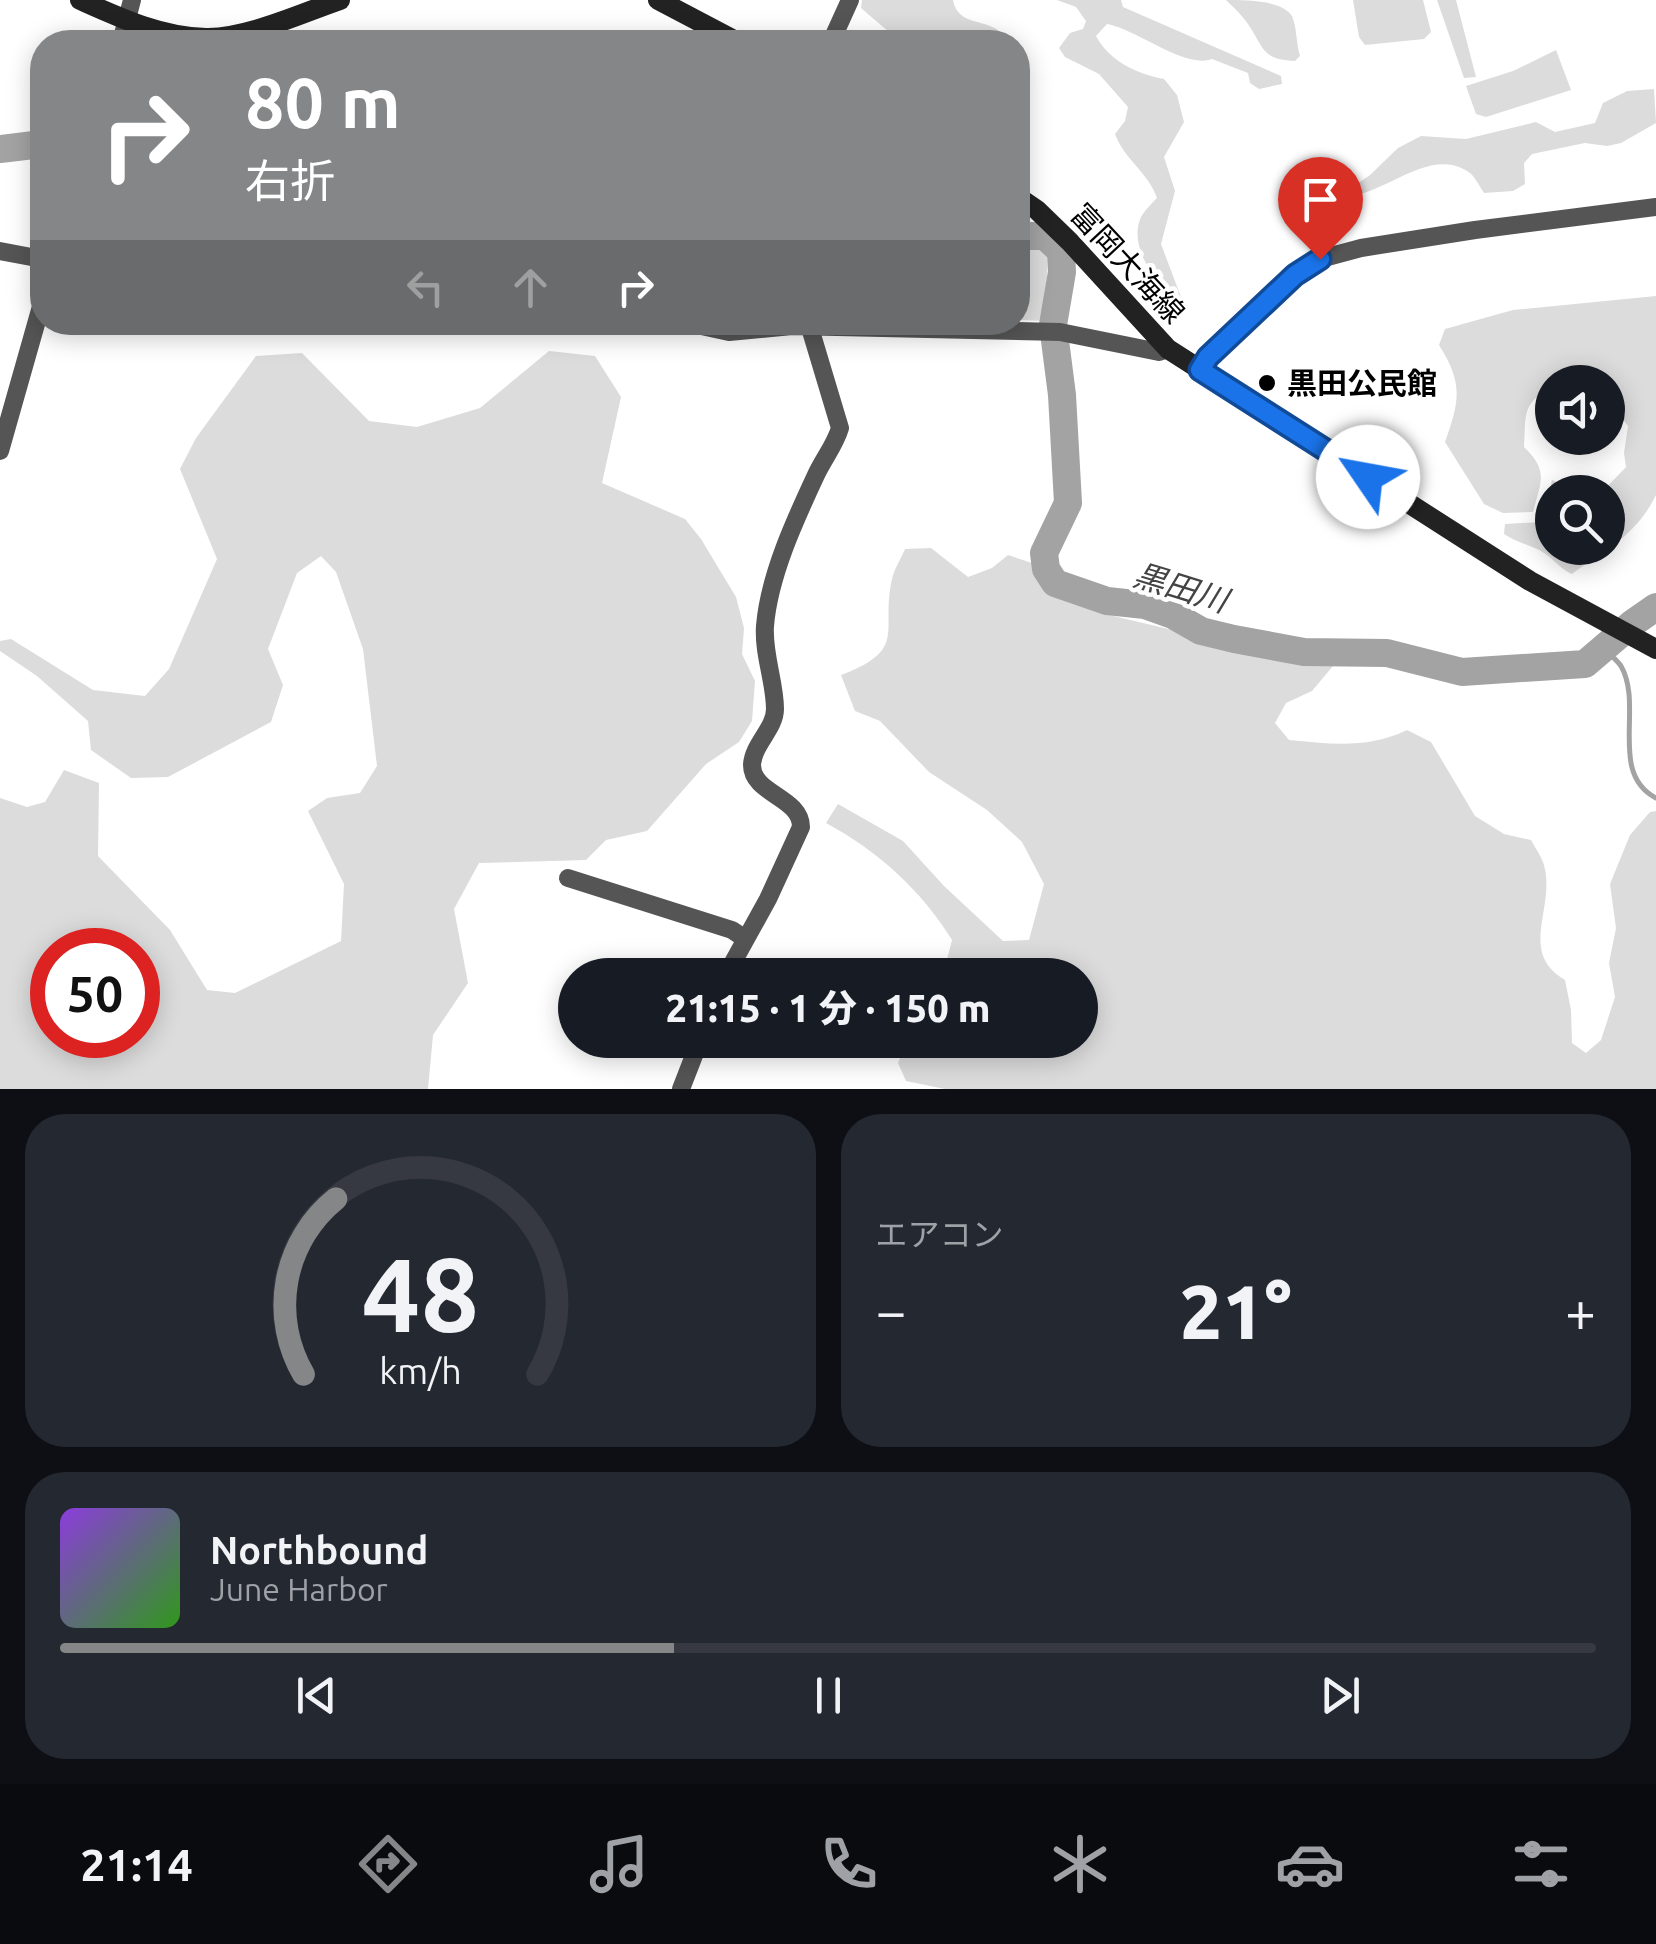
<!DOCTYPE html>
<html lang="ja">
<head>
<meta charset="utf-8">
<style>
  body { margin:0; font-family:Ubuntu,"Noto Sans JP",sans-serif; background:#242831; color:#f1f3f6; height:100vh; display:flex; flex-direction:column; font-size:38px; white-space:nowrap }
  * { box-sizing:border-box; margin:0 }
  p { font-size:32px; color:#9ea1a6 }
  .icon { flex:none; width:55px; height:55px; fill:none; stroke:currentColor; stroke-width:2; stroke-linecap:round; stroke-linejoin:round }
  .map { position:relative; height:1089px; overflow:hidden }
  .details { display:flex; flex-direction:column; gap:25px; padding:25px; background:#0d0f14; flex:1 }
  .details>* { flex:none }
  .hud { position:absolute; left:30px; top:30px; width:1000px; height:305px; border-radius:40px; box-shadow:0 5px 25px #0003; background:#858687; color:#fff; overflow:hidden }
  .buttons { position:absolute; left:1535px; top:365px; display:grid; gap:20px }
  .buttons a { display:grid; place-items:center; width:90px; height:90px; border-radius:50%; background:#171b24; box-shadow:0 5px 25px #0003; font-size:50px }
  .speed { position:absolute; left:30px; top:928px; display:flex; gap:20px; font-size:50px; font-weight:700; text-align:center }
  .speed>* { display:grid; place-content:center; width:130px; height:130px; border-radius:50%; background:#171b24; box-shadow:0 5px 25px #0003; line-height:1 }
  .speed .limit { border:15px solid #d22; background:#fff; color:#111 }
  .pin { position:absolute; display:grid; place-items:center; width:85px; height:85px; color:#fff; margin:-102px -42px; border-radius:50% 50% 50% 0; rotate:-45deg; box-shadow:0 0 10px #0007 }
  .pin .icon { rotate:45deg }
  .me { position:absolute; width:110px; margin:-55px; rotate:303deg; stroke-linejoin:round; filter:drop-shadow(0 0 8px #0008) }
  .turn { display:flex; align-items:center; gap:35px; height:210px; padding:0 50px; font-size:45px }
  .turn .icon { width:130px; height:130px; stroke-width:2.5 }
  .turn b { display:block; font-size:70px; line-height:85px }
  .lanes { display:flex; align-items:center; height:95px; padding:0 50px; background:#0003; justify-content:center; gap:50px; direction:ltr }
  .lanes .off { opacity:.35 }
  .big { font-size:75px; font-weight:800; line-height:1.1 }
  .details .card { flex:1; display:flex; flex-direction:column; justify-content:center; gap:15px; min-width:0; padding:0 35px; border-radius:40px; background:#242831 }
  .details .dial { align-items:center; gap:0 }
  .dial svg { height:260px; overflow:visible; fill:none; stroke:#363941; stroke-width:7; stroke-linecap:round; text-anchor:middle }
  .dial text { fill:#f1f3f6; stroke:none }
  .song { display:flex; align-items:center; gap:30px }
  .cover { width:120px; height:120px; border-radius:15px; background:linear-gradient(135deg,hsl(270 70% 55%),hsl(110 70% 35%)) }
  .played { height:10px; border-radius:5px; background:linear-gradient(90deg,#858687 40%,#363941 40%) }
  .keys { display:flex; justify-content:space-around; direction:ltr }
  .heat { display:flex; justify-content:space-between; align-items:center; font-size:55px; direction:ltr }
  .details .tiles { flex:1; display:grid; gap:25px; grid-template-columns:1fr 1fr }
  .card:last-child { grid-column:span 2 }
  .trip { position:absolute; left:558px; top:958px; width:540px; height:100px; border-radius:50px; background:#171b24; box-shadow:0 5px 25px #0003; font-weight:800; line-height:100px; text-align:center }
  .tabs { display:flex; height:160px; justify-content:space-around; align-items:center; background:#090b0e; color:#9ea1a6 }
  .tabs .icon { width:70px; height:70px }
  .tabs .current { color:#858687 }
  .tabs b { font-size:45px; color:#f1f3f6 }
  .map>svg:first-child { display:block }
</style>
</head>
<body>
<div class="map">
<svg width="1656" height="1089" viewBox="0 0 1656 1089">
  <rect width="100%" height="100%" fill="#fff"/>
  <g fill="#dcdcdc" fill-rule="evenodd">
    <path d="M 862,0 L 953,0 C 958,28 989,17 1003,35 L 1001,42 L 888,42 L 889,32 L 861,8 Z"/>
    <path d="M 1057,0 L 1121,0 L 1123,7 L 1281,76 L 1282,84 L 1259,89 L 1250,83 L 1248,73 L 1212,59 C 1185,69 1138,30 1107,24 L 1096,36 C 1109,61 1137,74 1164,79 L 1177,95 L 1184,122 L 1164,157 L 1175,191 L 1161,244 L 1181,297 L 1180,304 C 1158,287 1127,247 1141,217 C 1144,211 1152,203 1157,198 C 1148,172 1124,159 1115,134 L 1125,121 L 1128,107 L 1099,74 L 1065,57 L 1059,48 L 1070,33 L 1083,29 L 1086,21 L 1076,7 Z"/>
    <path d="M 1226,0 C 1246,0 1282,0 1292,16 C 1297,28 1296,43 1300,56 L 1295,61 C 1261,60 1264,47 1248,24 C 1242,15 1233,7 1226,0 Z"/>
    <path d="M 1353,0 L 1423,0 L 1431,32 L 1424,39 L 1365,45 L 1359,37 Z"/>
    <path d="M 1437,0 L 1456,0 L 1476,77 L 1464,78 Z"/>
    <path d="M 1556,50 L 1571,90 L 1486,117 L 1476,114 L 1466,86 L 1513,71 Z"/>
    <path d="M 1654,89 L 1656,123 L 1621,143 L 1607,146 L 1585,143 L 1532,154 L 1524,163 L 1525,184 L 1513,191 L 1484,193 C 1480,187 1475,177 1470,173 C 1428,143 1381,201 1340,196 L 1370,175 L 1398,148 L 1421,136 L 1466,139 L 1536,122 L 1555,132 L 1595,123 L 1603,103 L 1627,91 Z"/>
    <path d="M 1034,243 L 1048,253 L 1045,321 L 1018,320 L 1018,244 Z"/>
    <path d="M 1656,296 L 1656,495 C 1636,536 1607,548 1572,574 C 1560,569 1555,560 1544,553 C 1532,545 1519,544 1504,534 L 1505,524 L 1542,522 L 1552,480 L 1579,492 L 1552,492 L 1552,548 L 1608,548 L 1608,492 L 1602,492 L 1626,467 L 1624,453 L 1628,426 L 1608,401 L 1608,382 L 1584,382 L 1578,376 L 1565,375 L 1557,382 L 1552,382 L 1551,389 C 1521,402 1526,417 1524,447 C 1549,471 1541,481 1533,512 L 1503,513 L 1484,504 L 1445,442 C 1460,400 1463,383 1439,345 L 1445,329 L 1513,310 Z"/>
    <path d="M 549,351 L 595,356 L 621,397 L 602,483 L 685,519 L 701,539 L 736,597 L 744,628 L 742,654 L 755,681 L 752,721 L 739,742 L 706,764 L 647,831 L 606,840 L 586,860 L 479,863 L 454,909 L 468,983 L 433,1035 L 428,1089 L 0,1089 L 0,798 L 27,807 L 45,802 L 64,770 L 99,783 L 98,856 L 170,930 L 207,990 L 235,993 L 341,941 L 344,884 L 308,811 L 327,798 L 360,793 L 377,766 L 363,649 L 336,572 L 321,556 L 297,573 L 268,649 L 283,685 L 271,722 L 168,777 L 131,778 L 91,750 L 88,721 L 37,676 L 0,651 L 0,641 L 11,639 L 93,690 L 145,696 L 169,669 L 217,559 L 180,469 L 196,438 L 256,356 L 302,353 L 369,421 L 417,427 L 480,408 ZM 52,950 L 138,950 L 138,1035 L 52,1035 Z"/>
    <path d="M 931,548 L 968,577 L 992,568 L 1008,555 L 1032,563 L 1053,592 L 1105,614 L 1283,656 L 1338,660 L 1312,691 L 1286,703 L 1275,723 L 1289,740 C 1331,744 1368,749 1407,730 L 1431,742 L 1475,816 L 1504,834 L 1531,840 C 1535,847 1540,855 1543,862 C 1558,906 1516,951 1565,980 L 1571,1010 L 1572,1043 L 1586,1053 L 1601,1040 L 1615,997 L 1609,963 L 1616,928 L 1610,884 L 1630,835 L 1650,812 L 1656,811 L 1656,1089 L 945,1089 L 906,1081 L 898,1063 L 907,1040 L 1080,1040 L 1080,975 L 943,975 L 952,940 C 921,890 878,851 826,823 L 838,804 L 903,841 L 944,886 L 1003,941 L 1029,940 L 1044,884 L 1022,842 L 987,810 L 929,772 L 880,721 L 855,711 L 841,675 C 909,649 880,632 892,579 C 894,569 901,559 905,549 Z"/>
  </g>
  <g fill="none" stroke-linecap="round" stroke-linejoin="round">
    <path stroke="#a3a3a3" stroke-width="5" d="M 1605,649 C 1610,655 1617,660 1621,666 C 1644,706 1608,773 1656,798"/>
    <g stroke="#a3a3a3" stroke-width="28">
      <path d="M 0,149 L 42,144"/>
      <path d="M 1018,236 L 1045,236 L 1061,251 L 1062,272 L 1053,325 L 1062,395 L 1068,503 L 1044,553 L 1046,569 L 1055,583 L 1107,601 L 1145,605 L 1173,615 L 1201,631 L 1234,639 L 1304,652 L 1387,653 L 1462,672 L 1585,664 L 1633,623 L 1656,607"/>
    </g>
    <g stroke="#555" stroke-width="18">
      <path d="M 121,42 L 132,0"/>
      <path d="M 831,42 L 850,0"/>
      <path d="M 0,251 L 42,259"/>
      <path d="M 683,322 L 729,332 L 792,326 L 1060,332 L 1159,352 L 1168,349"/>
      <path d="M 1200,370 L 1208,357 L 1295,275 L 1320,259 L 1361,248 L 1475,230 L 1656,207"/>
      <path d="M 0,451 L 42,303"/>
      <path d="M 568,878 L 732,930 L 744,938"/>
      <path d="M 726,975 L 768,899 L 801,827 C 801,797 752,794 752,765 C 753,744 775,729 775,709 C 775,682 763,654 765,626 C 769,576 795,520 816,475 C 824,458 835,445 840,428 L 810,328"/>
      <path d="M 681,1089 L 700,1040"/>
    </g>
    <g stroke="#222" stroke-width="20">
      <path d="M 80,0 C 120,18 161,37 206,38 C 246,39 302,13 340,0"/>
      <path d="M 658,0 L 738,42"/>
      <path d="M 1018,197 L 1037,210 L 1070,242 L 1168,349 L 1530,581 L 1656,649"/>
    </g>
  </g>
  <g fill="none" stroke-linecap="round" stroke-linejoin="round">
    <defs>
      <path id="route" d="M 1320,259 L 1295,275 L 1208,357 L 1200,370 L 1368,477"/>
    </defs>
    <use href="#route" stroke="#114b97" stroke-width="25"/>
    <use href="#route" stroke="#1a73e8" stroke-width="18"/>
  </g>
  <circle fill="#000" stroke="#fff" stroke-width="4" cx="1267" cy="383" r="10"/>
  <g text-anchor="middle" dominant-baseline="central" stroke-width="9" stroke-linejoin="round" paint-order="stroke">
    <g font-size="30" fill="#000" stroke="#fff">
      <text transform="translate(1128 263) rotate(47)">富岡大海線</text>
    </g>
    <g font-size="30" font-weight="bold" fill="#000" stroke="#fff" text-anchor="start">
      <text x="1287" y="383">黒田公民館</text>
    </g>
    <g font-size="32" font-style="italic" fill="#444" stroke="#fff">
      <text transform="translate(1181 587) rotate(17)">黒田川</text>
    </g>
  </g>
</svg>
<div class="buttons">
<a><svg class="icon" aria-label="sound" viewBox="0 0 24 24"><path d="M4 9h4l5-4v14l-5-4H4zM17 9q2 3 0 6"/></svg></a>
<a><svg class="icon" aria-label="search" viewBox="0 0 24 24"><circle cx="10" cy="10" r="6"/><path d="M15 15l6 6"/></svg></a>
</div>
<div class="speed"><div class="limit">50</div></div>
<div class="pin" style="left:1320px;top:259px;background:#d93025"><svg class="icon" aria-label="arrive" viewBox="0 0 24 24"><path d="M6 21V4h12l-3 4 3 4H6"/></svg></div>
<svg class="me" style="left:1368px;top:477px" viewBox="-20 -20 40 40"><circle r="19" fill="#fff"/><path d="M0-13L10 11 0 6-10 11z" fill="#1a73e8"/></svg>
<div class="trip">21:15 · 1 分 · 150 m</div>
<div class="hud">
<div class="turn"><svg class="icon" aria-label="right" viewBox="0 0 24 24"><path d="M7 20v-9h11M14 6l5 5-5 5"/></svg><div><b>80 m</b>右折</div></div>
<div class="lanes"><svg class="icon off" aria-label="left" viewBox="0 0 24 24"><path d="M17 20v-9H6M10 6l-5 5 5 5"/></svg><svg class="icon off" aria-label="ahead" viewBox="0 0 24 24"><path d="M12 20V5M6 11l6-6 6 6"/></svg><svg class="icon" aria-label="right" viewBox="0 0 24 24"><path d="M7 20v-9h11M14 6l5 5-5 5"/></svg></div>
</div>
</div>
<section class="details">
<div class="tiles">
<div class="card dial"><svg viewBox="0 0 100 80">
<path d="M14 69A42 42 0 1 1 86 69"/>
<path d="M14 69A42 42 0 0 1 24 15" stroke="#858687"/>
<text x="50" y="56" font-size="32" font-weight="700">48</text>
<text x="50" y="72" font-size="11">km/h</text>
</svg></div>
<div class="card"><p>エアコン</p>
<div class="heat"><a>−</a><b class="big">21°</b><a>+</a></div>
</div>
<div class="card">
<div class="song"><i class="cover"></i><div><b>Northbound</b><p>June Harbor</p></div></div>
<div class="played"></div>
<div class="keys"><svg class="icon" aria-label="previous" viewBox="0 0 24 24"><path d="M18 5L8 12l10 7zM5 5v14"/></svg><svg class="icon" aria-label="pause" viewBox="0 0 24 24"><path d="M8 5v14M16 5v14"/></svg><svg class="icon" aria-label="next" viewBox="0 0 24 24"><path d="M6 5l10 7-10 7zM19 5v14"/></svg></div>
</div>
</div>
</section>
<nav class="tabs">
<b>21:14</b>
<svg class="icon current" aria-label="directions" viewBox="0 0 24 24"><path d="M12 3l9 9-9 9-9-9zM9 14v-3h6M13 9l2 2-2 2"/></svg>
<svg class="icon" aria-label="music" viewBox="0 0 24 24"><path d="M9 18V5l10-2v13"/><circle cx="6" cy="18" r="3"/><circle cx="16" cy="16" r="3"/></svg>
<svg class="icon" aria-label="phone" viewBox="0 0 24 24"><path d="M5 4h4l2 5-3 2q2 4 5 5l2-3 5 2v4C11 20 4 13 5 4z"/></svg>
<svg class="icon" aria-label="climate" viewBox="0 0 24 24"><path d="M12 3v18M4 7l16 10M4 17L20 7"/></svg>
<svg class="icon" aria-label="car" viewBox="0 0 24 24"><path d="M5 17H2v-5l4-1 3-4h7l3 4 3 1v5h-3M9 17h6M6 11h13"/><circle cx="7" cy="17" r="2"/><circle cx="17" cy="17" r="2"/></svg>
<svg class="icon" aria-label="filters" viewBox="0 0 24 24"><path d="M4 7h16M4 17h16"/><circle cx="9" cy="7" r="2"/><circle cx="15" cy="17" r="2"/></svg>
</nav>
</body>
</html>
